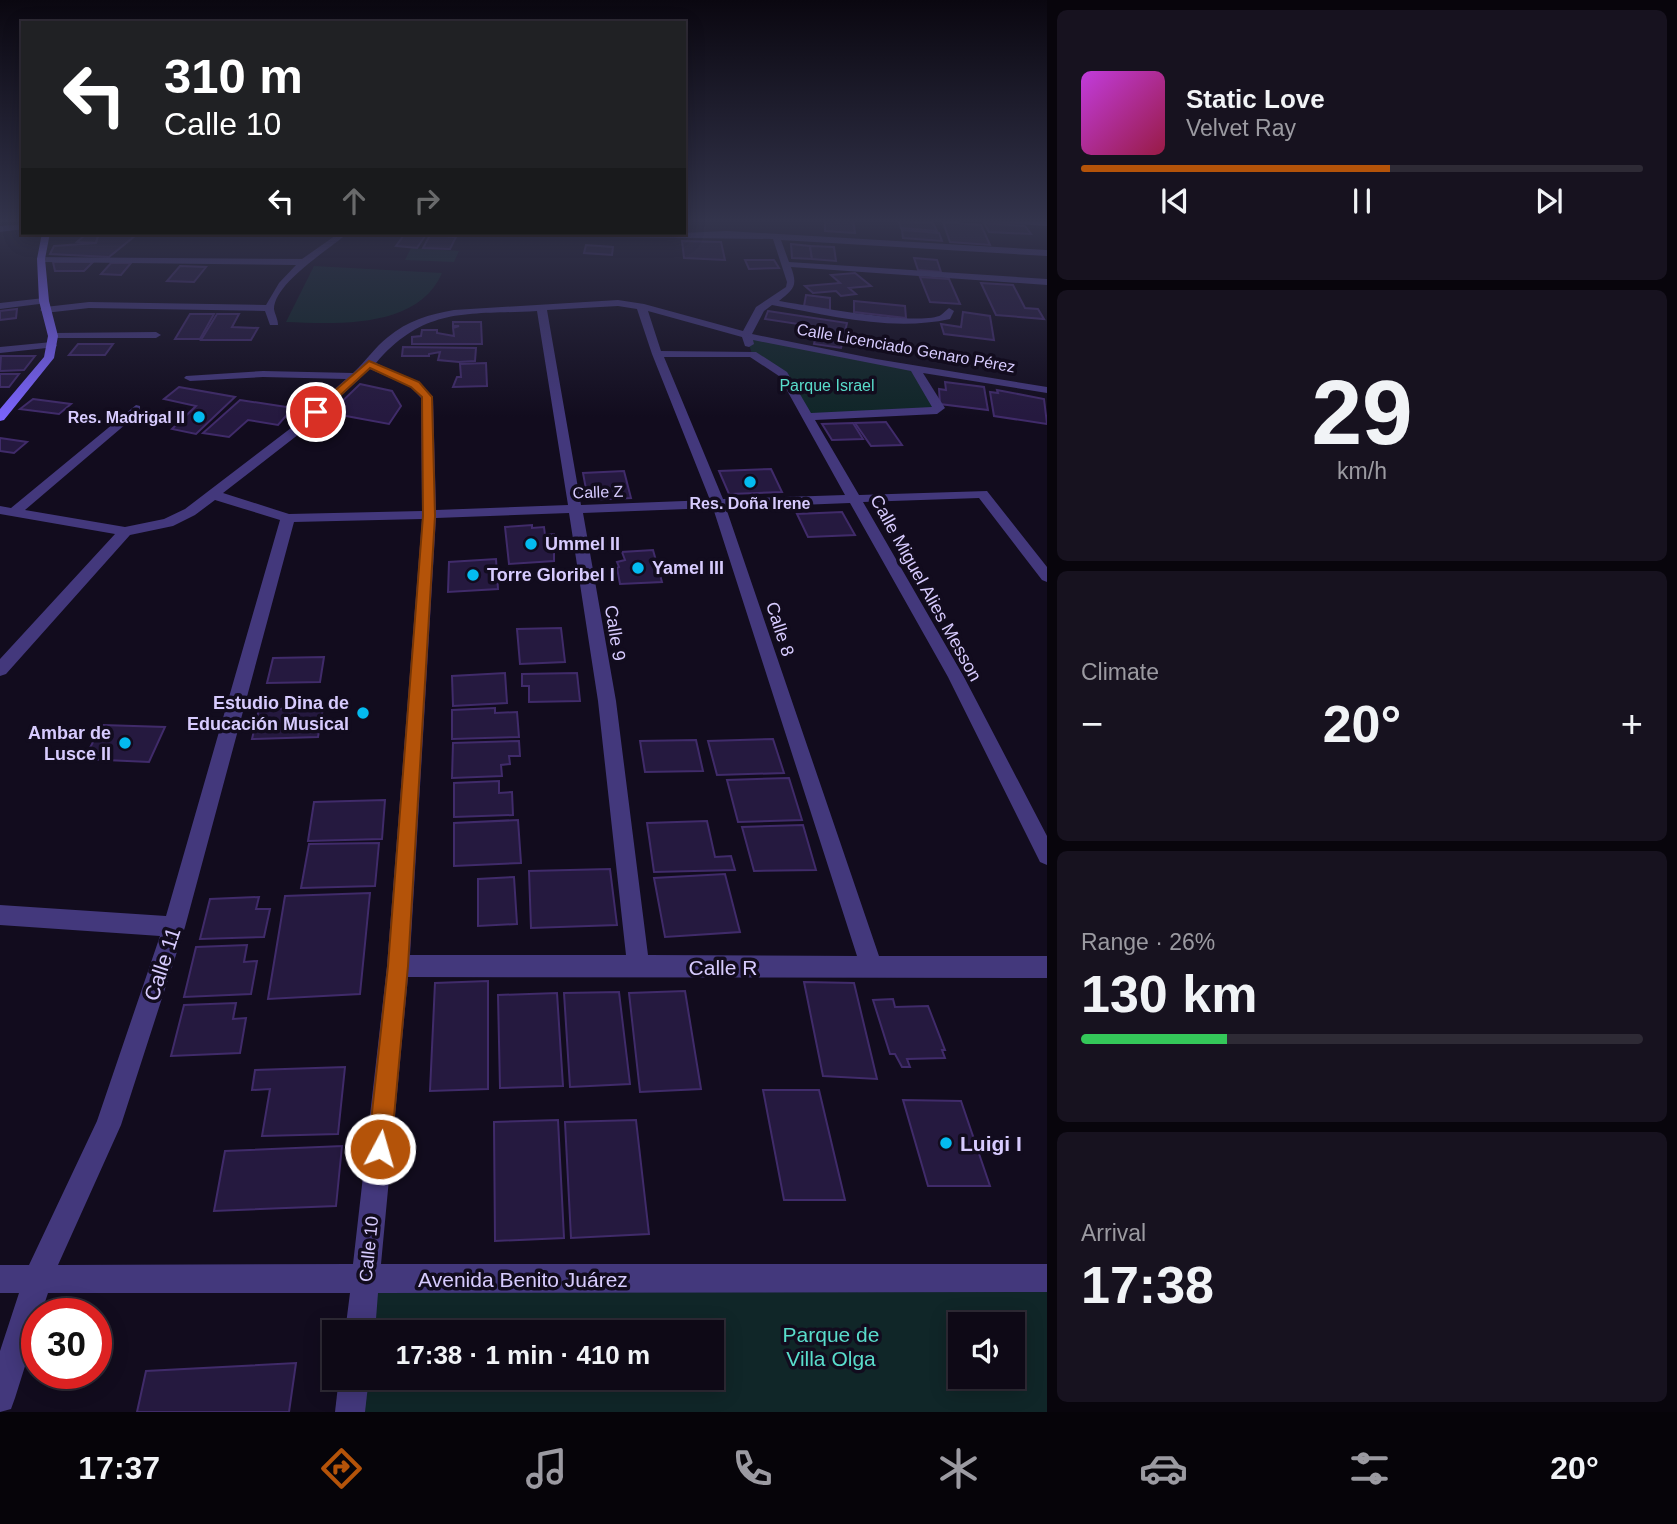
<!DOCTYPE html>
<html lang="en">
<head>
<meta charset="utf-8">
<style>
  body { margin:0; font-family:Helvetica,sans-serif; background:#17121f; color:#f1f3f6; height:100vh; display:flex; flex-direction:column; font-size:26px; white-space:nowrap }
  * { box-sizing:border-box; margin:0 }
  p { font-size:23px; color:#9b9aa1 }
  .icon { flex:none; width:38px; height:38px; fill:none; stroke:currentColor; stroke-width:2; stroke-linecap:round; stroke-linejoin:round }
  .map { position:relative; flex:1; overflow:hidden }
  .sheet { display:flex; flex-direction:column; gap:10px; padding:10px; background:#08050c; width:630px }
  .sheet>* { flex:none }
  .banner { position:absolute; left:21px; top:21px; width:665px; height:214px; border-radius:0px; box-shadow:0 4px 18px #0003,0 0 0 2px #2e2a35; background:#202124; color:#fff; overflow:hidden }
  .controls { position:absolute; left:948px; top:1312px; display:grid; gap:14px }
  .controls a { display:grid; place-items:center; width:77px; height:77px; border-radius:0px; background:#0e0916; box-shadow:0 4px 18px #0003,0 0 0 2px #2e2a35; font-size:35px }
  .speed { position:absolute; left:21px; top:1298px; display:flex; gap:14px; font-size:35px; font-weight:700; text-align:center }
  .speed>* { display:grid; place-content:center; width:91px; height:91px; border-radius:50%; background:#0e0916; box-shadow:0 4px 18px #0003,0 0 0 2px #2e2a35; line-height:1 }
  .speed .limit { border:10px solid #d22; background:#fff; color:#111 }
  .pin { position:absolute; display:grid; place-items:center; width:60px; height:60px; color:#fff; margin:-30px; border:4px solid #fff; border-radius:50%; box-shadow:0 2px 7px #0007 }
  .me { position:absolute; width:77px; margin:-38px; rotate:6deg; stroke-linejoin:round; filter:drop-shadow(0 0 5px #0008) }
  .turn { display:flex; align-items:center; gap:24px; height:147px; padding:0 28px; font-size:32px }
  .turn .icon { width:91px; height:91px; stroke-width:2.5 }
  .turn b { display:block; font-size:49px; line-height:60px }
  .lanes { display:flex; align-items:center; height:66px; padding:0 28px; background:#0003; justify-content:center; gap:35px; direction:ltr }
  .lanes .off { opacity:.35 }
  .big { font-size:52px; font-weight:800; line-height:1.1 }
  .sheet .tile { flex:1; display:flex; flex-direction:column; justify-content:center; gap:10px; min-width:0; padding:0 24px; border-radius:10px; background:#17121f }
  .sheet .dial { align-items:center; gap:0 }
  .dial b { font-size:91px; line-height:1 }
  .song { display:flex; align-items:center; gap:21px }
  .cover { width:84px; height:84px; border-radius:10px; background:linear-gradient(135deg,hsl(290 70% 55%),hsl(340 70% 35%)) }
  .played { height:7px; border-radius:4px; background:linear-gradient(90deg,#b45309 55%,#2e2a35 55%) }
  .keys { display:flex; justify-content:space-around; direction:ltr }
  .heat { display:flex; justify-content:space-between; align-items:center; font-size:38px; direction:ltr }
  .charge { height:10px; border-radius:5px; background:linear-gradient(90deg,#34c759 26%,#2e2a35 0) }
  .trip { position:absolute; left:322px; top:1320px; width:402px; height:70px; border-radius:0px; background:#0e0916; box-shadow:0 4px 18px #0003,0 0 0 2px #2e2a35; font-weight:800; line-height:70px; text-align:center }
  .tabs { display:flex; height:112px; justify-content:space-around; align-items:center; background:#060409; color:#9b9aa1 }
  .tabs .icon { width:49px; height:49px }
  .tabs .selected { color:#b45309 }
  .tabs b { font-size:32px; color:#f1f3f6 }
  main { display:flex; flex:1; min-height:0 }
  .map>svg:first-child { display:block }
</style>
</head>
<body>
<main>
<div class="map">
<svg width="1047" height="1412" viewBox="0 0 1047 1412">
  <rect width="100%" height="100%" fill="#120c1e"/>
  <g fill="#102628" fill-rule="evenodd">
    <path d="M 411,248 L 459,251 L 454,262 L 405,260 Z"/>
    <path d="M 314,266 L 442,273 C 418,329 337,324 286,322 Z"/>
    <path d="M 746,335 L 915,369 L 939,408 L 807,417 L 783,374 L 752,354 Z"/>
    <path d="M 1047,1278 L 1047,1412 L 350,1412 L 354,1377 L 712,1377 L 712,1332 L 360,1332 L 366,1280 ZM 961,1325 L 1013,1325 L 1013,1377 L 961,1377 Z"/>
  </g>
  <g fill="#25193f" stroke="#402b6a" stroke-width="2">
    <path d="M 825,219 L 853,219 L 855,233 L 825,231 Z"/>
    <path d="M 899,221 L 933,223 L 937,231 L 901,228 Z"/>
    <path d="M 943,222 L 981,225 L 990,245 L 950,242 Z"/>
    <path d="M 984,223 L 1025,226 L 1031,234 L 989,232 Z"/>
    <path d="M 902,230 L 939,233 L 942,241 L 903,238 Z"/>
    <path d="M 59,233 L 99,233 L 96,243 L 77,242 L 85,235 L 57,235 Z"/>
    <path d="M 99,233 L 136,235 L 109,257 L 50,254 L 54,246 L 96,243 Z"/>
    <path d="M 404,235 L 425,236 L 417,248 L 396,246 Z"/>
    <path d="M 430,235 L 456,237 L 450,249 L 423,248 Z"/>
    <path d="M 682,241 L 721,242 L 725,260 L 684,258 Z"/>
    <path d="M 791,244 L 810,246 L 812,259 L 792,258 Z"/>
    <path d="M 586,245 L 613,247 L 612,255 L 584,253 Z"/>
    <path d="M 810,246 L 834,247 L 836,261 L 812,259 Z"/>
    <path d="M 914,258 L 937,260 L 941,272 L 918,270 Z"/>
    <path d="M 745,260 L 774,260 L 779,268 L 749,269 Z"/>
    <path d="M 53,262 L 93,262 L 84,271 L 55,271 Z"/>
    <path d="M 111,263 L 131,263 L 121,275 L 101,274 Z"/>
    <path d="M 180,266 L 206,267 L 194,282 L 167,281 Z"/>
    <path d="M 855,273 L 871,286 L 849,288 L 856,294 L 841,296 L 836,291 L 813,293 L 805,286 L 840,283 L 831,275 Z"/>
    <path d="M 920,277 L 949,279 L 960,304 L 930,302 Z"/>
    <path d="M 981,283 L 1013,285 L 1025,308 L 1038,309 L 1044,319 L 996,315 Z"/>
    <path d="M 806,295 L 830,298 L 830,310 L 804,306 Z"/>
    <path d="M 854,301 L 905,306 L 906,318 L 854,312 Z"/>
    <path d="M 17,309 L 16,318 L 0,320 L 0,311 Z"/>
    <path d="M 768,311 L 847,323 L 841,348 L 814,344 L 818,327 L 765,319 Z"/>
    <path d="M 963,312 L 990,316 L 994,340 L 944,334 L 941,324 L 961,327 Z"/>
    <path d="M 190,314 L 214,314 L 200,339 L 175,339 Z"/>
    <path d="M 217,314 L 239,314 L 232,327 L 258,328 L 251,340 L 201,340 Z"/>
    <path d="M 453,322 L 481,322 L 482,344 L 412,344 L 412,337 L 421,336 L 422,330 L 437,330 L 437,333 L 454,336 L 453,328 L 459,326 L 453,326 Z"/>
    <path d="M 78,344 L 113,344 L 105,355 L 69,355 Z"/>
    <path d="M 403,347 L 476,348 L 475,361 L 459,362 L 438,360 L 440,352 L 429,354 L 429,356 L 402,356 Z"/>
    <path d="M 35,356 L 24,370 L 0,371 L 1,356 Z"/>
    <path d="M 486,363 L 487,386 L 453,387 L 457,377 L 461,377 L 460,364 Z"/>
    <path d="M 0,374 L 19,374 L 9,387 L 0,387 Z"/>
    <path d="M 945,382 L 984,387 L 988,410 L 940,404 L 939,389 L 946,390 Z"/>
    <path d="M 360,384 L 392,391 L 401,406 L 389,424 L 330,413 Z"/>
    <path d="M 179,387 L 235,397 L 196,434 L 172,429 L 196,406 L 164,399 Z"/>
    <path d="M 997,390 L 1044,399 L 1047,424 L 994,416 L 990,392 L 998,393 Z"/>
    <path d="M 33,399 L 71,404 L 59,414 L 20,409 Z"/>
    <path d="M 240,400 L 293,408 L 278,425 L 248,420 L 229,437 L 203,433 Z"/>
    <path d="M 886,422 L 902,445 L 871,446 L 855,423 Z"/>
    <path d="M 853,423 L 863,439 L 832,440 L 822,424 Z"/>
    <path d="M 0,438 L 27,442 L 14,453 L 0,451 Z"/>
    <path d="M 771,469 L 782,492 L 729,494 L 719,471 Z"/>
    <path d="M 624,471 L 631,498 L 588,500 L 583,473 Z"/>
    <path d="M 842,512 L 855,535 L 808,537 L 797,514 Z"/>
    <path d="M 532,525 L 532,528 L 544,527 L 545,535 L 554,534 L 554,561 L 509,564 L 505,527 Z"/>
    <path d="M 653,550 L 662,582 L 620,584 L 617,568 L 619,567 L 617,562 L 625,560 L 622,552 Z"/>
    <path d="M 496,559 L 498,589 L 448,592 L 449,562 Z"/>
    <path d="M 561,628 L 565,662 L 520,664 L 517,629 Z"/>
    <path d="M 324,657 L 320,682 L 267,683 L 273,658 Z"/>
    <path d="M 505,673 L 507,703 L 453,706 L 452,676 Z"/>
    <path d="M 577,673 L 580,701 L 529,702 L 529,686 L 522,686 L 522,674 Z"/>
    <path d="M 323,708 L 318,737 L 252,739 L 259,709 Z"/>
    <path d="M 495,708 L 495,713 L 517,712 L 519,737 L 452,739 L 452,710 Z"/>
    <path d="M 102,725 L 165,727 L 149,762 L 84,759 Z"/>
    <path d="M 773,739 L 784,773 L 717,775 L 708,741 Z"/>
    <path d="M 696,740 L 703,771 L 645,772 L 640,741 Z"/>
    <path d="M 519,741 L 520,756 L 509,756 L 510,764 L 501,765 L 502,776 L 452,778 L 453,743 Z"/>
    <path d="M 789,778 L 802,820 L 738,822 L 727,780 Z"/>
    <path d="M 499,781 L 499,793 L 512,792 L 513,815 L 454,817 L 454,783 Z"/>
    <path d="M 385,800 L 382,839 L 308,841 L 314,802 Z"/>
    <path d="M 518,820 L 521,863 L 454,866 L 454,823 Z"/>
    <path d="M 707,821 L 715,857 L 731,856 L 735,870 L 654,872 L 647,823 Z"/>
    <path d="M 803,825 L 816,870 L 754,871 L 742,827 Z"/>
    <path d="M 379,843 L 375,886 L 301,888 L 309,844 Z"/>
    <path d="M 610,869 L 617,925 L 531,928 L 529,871 Z"/>
    <path d="M 725,874 L 740,932 L 665,937 L 654,878 Z"/>
    <path d="M 514,877 L 517,924 L 478,926 L 478,879 Z"/>
    <path d="M 370,893 L 360,994 L 268,999 L 285,896 Z"/>
    <path d="M 259,897 L 256,909 L 270,909 L 264,937 L 200,939 L 210,899 Z"/>
    <path d="M 247,945 L 244,962 L 257,961 L 251,994 L 184,997 L 196,947 Z"/>
    <path d="M 488,981 L 488,1089 L 430,1091 L 435,983 Z"/>
    <path d="M 804,982 L 854,983 L 877,1079 L 823,1076 Z"/>
    <path d="M 685,991 L 701,1089 L 640,1092 L 629,993 Z"/>
    <path d="M 619,992 L 630,1084 L 570,1087 L 564,993 Z"/>
    <path d="M 557,993 L 563,1086 L 500,1088 L 498,995 Z"/>
    <path d="M 893,999 L 895,1007 L 928,1006 L 945,1050 L 942,1050 L 945,1058 L 907,1059 L 910,1067 L 902,1067 L 895,1054 L 890,1054 L 873,1000 Z"/>
    <path d="M 236,1003 L 233,1019 L 246,1018 L 240,1053 L 171,1056 L 184,1005 Z"/>
    <path d="M 345,1067 L 338,1134 L 262,1136 L 270,1089 L 252,1090 L 255,1070 Z"/>
    <path d="M 763,1090 L 819,1090 L 845,1200 L 784,1200 Z"/>
    <path d="M 903,1100 L 961,1101 L 990,1186 L 928,1186 Z"/>
    <path d="M 558,1120 L 564,1238 L 495,1241 L 494,1122 Z"/>
    <path d="M 636,1120 L 649,1234 L 571,1238 L 565,1122 Z"/>
    <path d="M 342,1146 L 336,1206 L 214,1211 L 225,1151 Z"/>
    <path d="M 296,1363 L 289,1412 L 137,1412 L 146,1371 Z"/>
  </g>
  <g fill="none" stroke-linecap="round" stroke-linejoin="round">
    <g fill="#43387c" fill-rule="evenodd">
      <path d="M 968,219 L 1047,222 L 1047,226 L 972,221 Z"/>
      <path d="M 23,224 L 23,229 L 0,232 L 0,226 Z"/>
      <path d="M 727,231 L 1047,250 L 1047,256 L 781,240 L 789,262 L 1047,279 L 1047,285 L 791,267 C 798,286 794,289 779,301 C 806,305 921,327 941,315 C 944,313 946,310 949,308 L 954,311 L 950,319 C 891,332 829,315 772,305 L 764,311 L 752,334 L 876,359 L 1047,387 L 1047,393 L 923,373 L 945,408 L 937,414 L 815,420 L 859,495 L 987,491 L 1047,567 L 1047,582 L 1042,580 L 979,498 L 863,502 L 964,677 L 1047,836 L 1047,865 L 1040,862 L 948,677 L 850,503 L 726,508 L 879,956 L 1047,956 L 1047,978 L 408,977 L 381,1264 L 1047,1264 L 1047,1292 L 378,1293 L 375,1332 L 345,1332 L 350,1293 L 48,1293 L 41,1314 L 37,1314 L 37,1328 L 15,1398 L 11,1409 L 0,1412 L 0,1351 L 19,1293 L 0,1293 L 0,1265 L 29,1265 L 97,1121 L 160,936 L 0,925 L 0,905 L 166,916 L 280,520 L 215,500 L 195,515 L 173,526 L 130,535 L 6,674 L 0,676 L 0,659 L 115,534 L 0,514 L 0,506 L 11,508 L 136,405 L 140,406 L 140,412 L 25,510 L 125,527 L 164,519 L 185,509 L 291,428 L 346,379 L 263,377 L 190,381 L 184,378 L 186,376 L 263,371 L 353,373 C 365,362 375,347 388,337 C 407,321 430,314 454,310 L 618,300 L 644,304 L 743,331 L 756,307 L 786,287 L 787,282 L 773,239 L 532,236 L 528,233 L 659,234 ZM 618,306 L 637,309 L 652,354 L 710,500 L 581,505 L 547,310 ZM 537,311 L 568,505 L 436,510 L 433,397 L 419,383 L 376,363 C 425,306 468,315 537,311 ZM 648,311 L 742,337 L 745,346 L 749,347 L 754,344 L 753,340 L 911,371 L 932,407 L 811,413 L 787,372 L 756,352 L 661,351 ZM 664,357 L 750,357 L 779,376 L 845,495 L 723,499 ZM 370,369 L 411,387 L 421,398 L 422,511 L 289,514 L 223,493 L 299,434 ZM 713,508 L 857,956 L 648,955 L 616,701 L 583,513 ZM 569,513 L 598,701 L 626,955 L 410,955 L 436,518 ZM 422,519 L 387,966 L 353,1264 L 58,1265 L 121,1125 L 185,927 L 294,522 Z"/>
      <path d="M 339,233 L 348,233 C 331,248 274,283 274,309 C 275,315 278,319 278,325 L 270,325 L 265,311 L 89,308 L 45,313 L 40,310 L 45,307 L 89,302 L 266,305 L 279,283 L 296,265 L 41,262 L 37,259 L 38,257 L 302,259 Z"/>
      <path d="M 44,298 L 49,301 L 47,303 L 0,309 L 0,303 Z"/>
      <path d="M 53,333 L 156,332 L 161,335 L 156,338 L 49,338 L 49,334 Z"/>
      <path d="M 52,342 L 57,345 L 56,347 L 0,353 L 0,347 Z"/>
      <path d="M 339,1377 L 369,1377 L 365,1412 L 335,1412 Z"/>
    </g>
    <path fill="#7a63fc" fill-rule="evenodd" d="M 42,233 L 50,233 L 45,259 L 49,301 L 58,336 L 54,358 L 4,420 L 0,421 L 0,409 L 44,357 L 48,336 L 39,301 L 37,259 Z"/>
  </g>
  <linearGradient id="sky" x2="0" y2="1"><stop stop-color="#0a0710"/><stop offset="0.53" stop-color="#33344c"/><stop offset="1" stop-color="#33344c" stop-opacity="0"/></linearGradient>
  <rect width="1047" height="417" fill="url(#sky)"/>
  <path fill="#b45309" stroke="#753606" stroke-width="2" d="M 369,361 L 419,382 L 432,397 L 435,516 L 408,966 L 391,1149 L 388,1157 L 380,1161 L 371,1157 L 368,1149 L 388,966 L 423,516 L 422,397 L 411,387 L 370,368 L 319,415 L 310,412 Z"/>
  <g fill="#04bbf0" stroke="#120c1e" stroke-width="2.5">
    <circle cx="199" cy="417" r="7"/>
    <circle cx="750" cy="482" r="7"/>
    <circle cx="531" cy="544" r="7"/>
    <circle cx="638" cy="568" r="7"/>
    <circle cx="473" cy="575" r="7"/>
    <circle cx="363" cy="713" r="7"/>
    <circle cx="125" cy="743" r="7"/>
    <circle cx="946" cy="1143" r="7"/>
  </g>
  <g text-anchor="middle" dominant-baseline="central" stroke-width="7" stroke-linejoin="round" paint-order="stroke">
    <g font-size="16" fill="#d7cbfe" stroke="#120c1e">
      <text transform="translate(906 348) rotate(10)">Calle Licenciado Genaro Pérez</text>
      <text transform="translate(598 492) rotate(-2)">Calle Z</text>
    </g>
    <g font-size="16" fill="#59dccb" stroke="#120c1e">
      <text x="827" y="385">Parque Israel</text>
    </g>
    <g font-size="16" font-weight="bold" fill="#d7cbfe" stroke="#120c1e" text-anchor="end">
      <text x="185" y="417">Res. Madrigal II</text>
      <text x="750" y="503" text-anchor="middle">Res. Doña Irene</text>
    </g>
    <g font-size="18" font-weight="bold" fill="#d7cbfe" stroke="#120c1e" text-anchor="start">
      <text x="545" y="544">Ummel II</text>
      <text x="652" y="568">Yamel III</text>
      <text x="487" y="575">Torre Gloribel I</text>
      <text x="349" y="703" text-anchor="end">Estudio Dina de<tspan x="349" dy="21">Educación Musical</tspan></text>
      <text x="111" y="733" text-anchor="end">Ambar de<tspan x="111" dy="21">Lusce II</tspan></text>
    </g>
    <g font-size="18" fill="#d7cbfe" stroke="#120c1e">
      <text transform="translate(926 588) rotate(61)">Calle Miguel Alies Messon</text>
      <text transform="translate(780 629) rotate(72)">Calle 8</text>
      <text transform="translate(615 633) rotate(81)">Calle 9</text>
      <text transform="translate(369 1249) rotate(-84)">Calle 10</text>
    </g>
    <g font-size="21" fill="#d7cbfe" stroke="#120c1e">
      <text transform="translate(162 964) rotate(-72)">Calle 11</text>
      <text x="723" y="967">Calle R</text>
      <text x="523" y="1279">Avenida Benito Juárez</text>
    </g>
    <g font-size="21" font-weight="bold" fill="#d7cbfe" stroke="#120c1e" text-anchor="start">
      <text x="960" y="1143">Luigi I</text>
    </g>
    <g font-size="21" fill="#59dccb" stroke="#120c1e">
      <text x="831" y="1334">Parque de<tspan x="831" dy="24">Villa Olga</tspan></text>
    </g>
  </g>
</svg>
<div class="controls">
<a><svg class="icon" aria-label="sound" viewBox="0 0 24 24"><path d="M4 9h4l5-4v14l-5-4H4zM17 9q2 3 0 6"/></svg></a>
</div>
<div class="speed"><div class="limit">30</div></div>
<div class="pin" style="left:316px;top:412px;background:#d93025"><svg class="icon" aria-label="arrive" viewBox="0 0 24 24"><path d="M6 21V4h12l-3 4 3 4H6"/></svg></div>
<svg class="me" style="left:380px;top:1149px" viewBox="-20 -20 40 40"><circle r="17" fill="#b45309" stroke="#fff" stroke-width="3"/><path d="M0-11L8 9 0 5-8 9z" fill="#fff"/></svg>
<div class="trip">17:38 · 1 min · 410 m</div>
<div class="banner">
<div class="turn"><svg class="icon" aria-label="left" viewBox="0 0 24 24"><path d="M17 20v-9H6M10 6l-5 5 5 5"/></svg><div><b>310 m</b>Calle 10</div></div>
<div class="lanes"><svg class="icon" aria-label="left" viewBox="0 0 24 24"><path d="M17 20v-9H6M10 6l-5 5 5 5"/></svg><svg class="icon off" aria-label="ahead" viewBox="0 0 24 24"><path d="M12 20V5M6 11l6-6 6 6"/></svg><svg class="icon off" aria-label="right" viewBox="0 0 24 24"><path d="M7 20v-9h11M14 6l5 5-5 5"/></svg></div>
</div>
</div>
<section class="sheet">
<div class="tile">
<div class="song"><i class="cover"></i><div><b>Static Love</b><p>Velvet Ray</p></div></div>
<div class="played"></div>
<div class="keys"><svg class="icon" aria-label="previous" viewBox="0 0 24 24"><path d="M18 5L8 12l10 7zM5 5v14"/></svg><svg class="icon" aria-label="pause" viewBox="0 0 24 24"><path d="M8 5v14M16 5v14"/></svg><svg class="icon" aria-label="next" viewBox="0 0 24 24"><path d="M6 5l10 7-10 7zM19 5v14"/></svg></div>
</div>
<div class="tile dial"><b>29</b><p>km/h</p></div>
<div class="tile"><p>Climate</p>
<div class="heat"><a>−</a><b class="big">20°</b><a>+</a></div>
</div>
<div class="tile"><p>Range · 26%</p><b class="big">130 km</b><div class="charge"></div></div>
<div class="tile"><p>Arrival</p><b class="big">17:38</b></div>
</section>
</main>
<nav class="tabs">
<b>17:37</b>
<svg class="icon selected" aria-label="directions" viewBox="0 0 24 24"><path d="M12 3l9 9-9 9-9-9zM9 14v-3h6M13 9l2 2-2 2"/></svg>
<svg class="icon" aria-label="music" viewBox="0 0 24 24"><path d="M9 18V5l10-2v13"/><circle cx="6" cy="18" r="3"/><circle cx="16" cy="16" r="3"/></svg>
<svg class="icon" aria-label="phone" viewBox="0 0 24 24"><path d="M5 4h4l2 5-3 2q2 4 5 5l2-3 5 2v4C11 20 4 13 5 4z"/></svg>
<svg class="icon" aria-label="climate" viewBox="0 0 24 24"><path d="M12 3v18M4 7l16 10M4 17L20 7"/></svg>
<svg class="icon" aria-label="car" viewBox="0 0 24 24"><path d="M5 17H2v-5l4-1 3-4h7l3 4 3 1v5h-3M9 17h6M6 11h13"/><circle cx="7" cy="17" r="2"/><circle cx="17" cy="17" r="2"/></svg>
<svg class="icon" aria-label="filters" viewBox="0 0 24 24"><path d="M4 7h16M4 17h16"/><circle cx="9" cy="7" r="2"/><circle cx="15" cy="17" r="2"/></svg>
<b>20°</b>
</nav>
</body>
</html>
